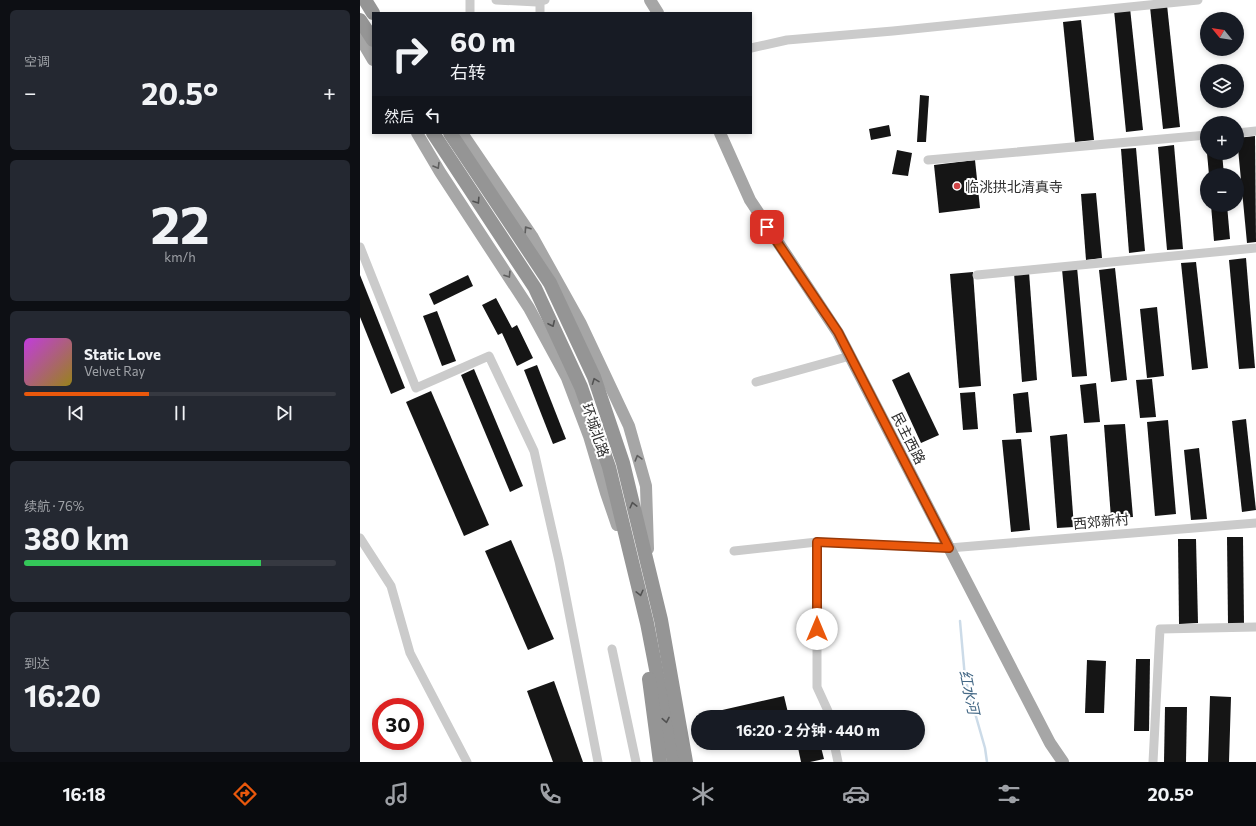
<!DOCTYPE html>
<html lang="zh">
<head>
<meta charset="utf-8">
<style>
  body { margin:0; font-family:Commissioner,"Noto Sans SC",sans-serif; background:#242831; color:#f1f3f6; height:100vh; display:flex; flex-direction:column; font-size:15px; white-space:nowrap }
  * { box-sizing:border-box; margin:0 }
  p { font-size:13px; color:#9ea1a6 }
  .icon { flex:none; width:22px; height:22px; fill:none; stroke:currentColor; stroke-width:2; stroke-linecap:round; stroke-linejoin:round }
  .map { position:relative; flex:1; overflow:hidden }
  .details { display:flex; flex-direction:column; gap:10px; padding:10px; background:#0d0f14; width:360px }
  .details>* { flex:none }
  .hud { position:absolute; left:12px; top:12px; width:380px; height:122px; border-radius:0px; box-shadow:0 2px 6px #0003; background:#171b24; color:#f1f3f6; overflow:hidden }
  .needle { width:26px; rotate:300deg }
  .buttons { position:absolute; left:840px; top:12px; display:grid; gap:8px }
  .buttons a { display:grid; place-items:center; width:44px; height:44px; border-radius:50%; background:#171b24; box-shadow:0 2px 6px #0003; font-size:20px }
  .speed { position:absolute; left:12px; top:698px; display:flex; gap:8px; font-size:20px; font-weight:700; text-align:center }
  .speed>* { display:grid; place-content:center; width:52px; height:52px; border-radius:50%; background:#171b24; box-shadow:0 2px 6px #0003; line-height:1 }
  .speed .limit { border:6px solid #d22; background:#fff; color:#111 }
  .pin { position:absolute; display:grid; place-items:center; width:34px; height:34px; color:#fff; margin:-17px; border-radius:8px; box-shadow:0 2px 6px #0006 }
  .me { position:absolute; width:44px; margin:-22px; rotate:0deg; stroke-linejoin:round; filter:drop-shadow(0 0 3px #0008) }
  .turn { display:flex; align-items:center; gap:14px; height:84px; padding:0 12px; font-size:18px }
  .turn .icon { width:52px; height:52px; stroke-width:2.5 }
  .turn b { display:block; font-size:28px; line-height:34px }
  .then { display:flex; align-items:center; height:38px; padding:0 12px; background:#0003; gap:8px; font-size:15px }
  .big { font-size:30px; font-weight:700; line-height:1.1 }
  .details .widget { flex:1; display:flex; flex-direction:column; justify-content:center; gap:6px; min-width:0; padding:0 14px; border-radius:6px; background:#242831 }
  .details .dial { align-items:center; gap:0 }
  .dial b { font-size:52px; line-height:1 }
  .song { display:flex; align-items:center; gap:12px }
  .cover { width:48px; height:48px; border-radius:6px; background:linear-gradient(135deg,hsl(290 70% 55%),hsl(50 70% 35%)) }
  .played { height:4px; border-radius:2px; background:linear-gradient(90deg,#ea580c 40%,#363941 40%) }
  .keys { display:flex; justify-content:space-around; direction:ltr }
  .heat { display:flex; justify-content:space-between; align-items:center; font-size:22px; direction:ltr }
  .charge { height:6px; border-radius:3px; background:linear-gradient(90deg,#34c759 76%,#363941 0) }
  .trip { position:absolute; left:331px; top:710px; width:234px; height:40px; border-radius:20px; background:#171b24; box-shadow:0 2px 6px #0003; font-weight:700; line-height:40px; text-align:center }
  .dock { display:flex; height:64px; justify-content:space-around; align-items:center; background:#090b0e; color:#9ea1a6 }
  .dock .icon { width:28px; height:28px }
  .dock .current { color:#ea580c }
  .dock b { font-size:18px; color:#f1f3f6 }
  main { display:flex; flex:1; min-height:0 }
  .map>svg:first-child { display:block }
</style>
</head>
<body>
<main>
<section class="details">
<div class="widget"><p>空调</p>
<div class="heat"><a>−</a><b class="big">20.5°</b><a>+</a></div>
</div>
<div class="widget dial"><b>22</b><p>km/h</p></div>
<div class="widget">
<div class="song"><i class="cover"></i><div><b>Static Love</b><p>Velvet Ray</p></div></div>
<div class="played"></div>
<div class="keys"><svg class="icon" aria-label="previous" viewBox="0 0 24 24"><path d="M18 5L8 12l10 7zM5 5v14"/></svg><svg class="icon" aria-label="pause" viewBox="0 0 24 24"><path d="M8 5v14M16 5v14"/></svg><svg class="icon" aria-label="next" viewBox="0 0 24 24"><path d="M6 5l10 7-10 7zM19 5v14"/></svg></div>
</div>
<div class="widget"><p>续航 · 76%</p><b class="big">380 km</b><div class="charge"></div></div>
<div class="widget"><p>到达</p><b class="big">16:20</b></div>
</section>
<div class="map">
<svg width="896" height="762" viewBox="0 0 896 762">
  <rect width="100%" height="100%" fill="#fff"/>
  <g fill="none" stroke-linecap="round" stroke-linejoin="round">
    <path stroke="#ccdbe8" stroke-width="2.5" d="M 600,621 L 605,678 L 625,748 L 627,762"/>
  </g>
  <g fill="#151515">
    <path d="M 807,5 L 820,127 L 803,129 L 790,7 Z"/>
    <path d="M 770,8 L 783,130 L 766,132 L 754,10 Z"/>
    <path d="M 721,20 L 734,140 L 715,142 L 703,22 Z"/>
    <path d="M 560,95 L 569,96 L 566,142 L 557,142 Z"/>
    <path d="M 529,125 L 531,136 L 511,140 L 509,129 Z"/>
    <path d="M 895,136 L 896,242 L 887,243 L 877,138 Z"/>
    <path d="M 814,145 L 823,249 L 807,250 L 798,147 Z"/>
    <path d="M 776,148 L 785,251 L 769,253 L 761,149 Z"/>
    <path d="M 537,150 L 552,153 L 548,176 L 532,174 Z"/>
    <path d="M 847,153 L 862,153 L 864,175 L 849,175 Z"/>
    <path d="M 615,160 L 620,208 L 579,213 L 574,165 Z"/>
    <path d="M 736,193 L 742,258 L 726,260 L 721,194 Z"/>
    <path d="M 851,205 L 867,205 L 870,239 L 854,241 Z"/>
    <path d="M 886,258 L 895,368 L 879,369 L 869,260 Z"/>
    <path d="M 836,262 L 848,368 L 832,370 L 821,263 Z"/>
    <path d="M 717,267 L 727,376 L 712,377 L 702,269 Z"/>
    <path d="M 755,268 L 767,380 L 751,382 L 739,270 Z"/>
    <path d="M 613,272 L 621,386 L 599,388 L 590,274 Z"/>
    <path d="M 669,272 L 677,380 L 662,382 L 654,273 Z"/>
    <path d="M 0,275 L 45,388 L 31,394 L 0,317 Z"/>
    <path d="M 108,275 L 113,286 L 74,305 L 69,294 Z"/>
    <path d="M 136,298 L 152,328 L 157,325 L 173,358 L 157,366 L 142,333 L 138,335 L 122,305 Z"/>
    <path d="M 797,307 L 804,376 L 787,378 L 780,309 Z"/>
    <path d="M 77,311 L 96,361 L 82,366 L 63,316 Z"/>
    <path d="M 177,365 L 206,439 L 193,444 L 164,370 Z"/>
    <path d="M 114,369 L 163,486 L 150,492 L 101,375 Z"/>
    <path d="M 549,372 L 579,435 L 561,443 L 532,380 Z"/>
    <path d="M 792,379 L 796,417 L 780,418 L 776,380 Z"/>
    <path d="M 736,383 L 740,422 L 724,423 L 720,385 Z"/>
    <path d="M 71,391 L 129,525 L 104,536 L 46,402 Z"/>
    <path d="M 615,392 L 618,429 L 603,430 L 600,393 Z"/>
    <path d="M 668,392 L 672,432 L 656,433 L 653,394 Z"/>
    <path d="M 886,419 L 896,510 L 882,512 L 872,421 Z"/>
    <path d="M 808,420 L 816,514 L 795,516 L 787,422 Z"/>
    <path d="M 765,424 L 773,517 L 751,518 L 744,425 Z"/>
    <path d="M 707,434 L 714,527 L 697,528 L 690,436 Z"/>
    <path d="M 661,439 L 670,530 L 651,532 L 642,440 Z"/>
    <path d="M 839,448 L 847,519 L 831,520 L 824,450 Z"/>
    <path d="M 867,537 L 883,537 L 884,624 L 868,624 Z"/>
    <path d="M 818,539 L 836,539 L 838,623 L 819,624 Z"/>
    <path d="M 151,540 L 194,639 L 168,650 L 125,551 Z"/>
    <path d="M 776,659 L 790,659 L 789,731 L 774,731 Z"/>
    <path d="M 727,660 L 746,661 L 744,713 L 725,713 Z"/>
    <path d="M 194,681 L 223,762 L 193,762 L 167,691 Z"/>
    <path d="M 424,696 L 429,717 L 338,717 L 337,724 L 336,716 Z"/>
    <path d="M 850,696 L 871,697 L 869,762 L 848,762 Z"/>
    <path d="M 805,707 L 827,707 L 826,762 L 804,762 Z"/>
    <path d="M 437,743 L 460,743 L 464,759 L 450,762 L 441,762 Z"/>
  </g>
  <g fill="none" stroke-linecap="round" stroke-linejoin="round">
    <g stroke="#cbcbcb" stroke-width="9">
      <path d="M 110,0 L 110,13"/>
      <path d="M 136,0 L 177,2 L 185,0"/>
      <path d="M 180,13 L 180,1"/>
      <path d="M 391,48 L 427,40 L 533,31 L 838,0"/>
      <path d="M 877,133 L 896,131"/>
      <path d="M 568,160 L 847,135"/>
      <path d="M 0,247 L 56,388 L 129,356 L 174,451 L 199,561 L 238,762"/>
      <path d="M 617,275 L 896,248"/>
      <path d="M 396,382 L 490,356"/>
      <path d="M 0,538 L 31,586 L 50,653 L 107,762"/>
      <path d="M 457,542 L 457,687 L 468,711 L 469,717"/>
      <path d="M 374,551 L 457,542 L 589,548 L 896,523"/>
      <path d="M 252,649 L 276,762"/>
      <path d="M 474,743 L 478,762"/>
      <path d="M 793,762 L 800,629 L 896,627"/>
    </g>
    <g stroke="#a6a6a6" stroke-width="12">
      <path d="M 290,0 L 298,13"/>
      <path d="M 0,38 L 13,60"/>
      <path d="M 57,133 L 80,172 L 169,308 L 207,378 L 229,436 L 246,493 L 257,525"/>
      <path d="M 102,133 L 172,236 L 221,324 L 269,426 L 286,486 L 288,549"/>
      <path d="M 360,133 L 390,200 L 478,333 L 690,743 L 703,762"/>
    </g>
    <g stroke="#959595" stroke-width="14">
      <path d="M 5,0 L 13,13"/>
      <path d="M 0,20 L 13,40"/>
      <path d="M 73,133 L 175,288 L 221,387 L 249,467 L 287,623 L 314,762"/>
      <path d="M 90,133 L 190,283 L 234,377 L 263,463 L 301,620 L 326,762"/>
      <path d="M 289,679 L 300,762"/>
    </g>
  </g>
  <defs><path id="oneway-chevron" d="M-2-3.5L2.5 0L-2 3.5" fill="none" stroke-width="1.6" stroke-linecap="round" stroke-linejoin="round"/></defs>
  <g stroke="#5e5e5e">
    <use href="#oneway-chevron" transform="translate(77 166) rotate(59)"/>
    <use href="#oneway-chevron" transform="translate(167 229) rotate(-124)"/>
    <use href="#oneway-chevron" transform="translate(148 275) rotate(57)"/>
    <use href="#oneway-chevron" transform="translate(278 458) rotate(-106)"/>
  </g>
  <g stroke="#525252">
    <use href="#oneway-chevron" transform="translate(117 201) rotate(57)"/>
    <use href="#oneway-chevron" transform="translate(192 324) rotate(65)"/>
    <use href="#oneway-chevron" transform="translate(235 381) rotate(-111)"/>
    <use href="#oneway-chevron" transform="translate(273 505) rotate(-104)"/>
    <use href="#oneway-chevron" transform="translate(280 593) rotate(76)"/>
    <use href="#oneway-chevron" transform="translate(306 720) rotate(79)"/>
  </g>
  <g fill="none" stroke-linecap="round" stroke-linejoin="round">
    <defs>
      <path id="route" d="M 407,227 L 478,332 L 589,548 L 457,542 L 457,629"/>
    </defs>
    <use href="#route" stroke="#983908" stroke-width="10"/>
    <use href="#route" stroke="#ea580c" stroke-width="7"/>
  </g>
  <circle fill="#d04547" stroke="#fff" stroke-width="1.5" cx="597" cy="186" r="4"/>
  <g text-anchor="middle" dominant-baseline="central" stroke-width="4" stroke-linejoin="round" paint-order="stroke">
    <g font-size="14" fill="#2e2e2e" stroke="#fff" text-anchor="start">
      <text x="605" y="186">临洮拱北清真寺</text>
    </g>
    <g font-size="14" fill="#2e2e2e" stroke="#fff">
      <text transform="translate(236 430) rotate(71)">环城北路</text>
      <text transform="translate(549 438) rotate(63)">民主西路</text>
      <text transform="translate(741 521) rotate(-5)">西郊新村</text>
    </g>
    <g font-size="15" font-style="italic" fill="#466a87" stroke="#fff">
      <text transform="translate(610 692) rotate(78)">红水河</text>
    </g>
  </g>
</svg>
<div class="buttons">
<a><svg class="needle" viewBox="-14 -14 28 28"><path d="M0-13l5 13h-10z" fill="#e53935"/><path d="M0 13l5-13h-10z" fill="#9ea1a6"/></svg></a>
<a><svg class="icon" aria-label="layers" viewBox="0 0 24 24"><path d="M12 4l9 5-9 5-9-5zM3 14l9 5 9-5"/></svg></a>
<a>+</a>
<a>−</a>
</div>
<div class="speed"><div class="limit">30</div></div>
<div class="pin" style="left:407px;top:227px;background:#d93025"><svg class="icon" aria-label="arrive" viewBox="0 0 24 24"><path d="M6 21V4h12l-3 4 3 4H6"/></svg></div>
<svg class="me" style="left:457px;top:629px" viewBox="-20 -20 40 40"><circle r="19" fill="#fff"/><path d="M0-13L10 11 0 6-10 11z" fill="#ea580c"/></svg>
<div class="trip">16:20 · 2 分钟 · 440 m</div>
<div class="hud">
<div class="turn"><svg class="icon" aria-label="right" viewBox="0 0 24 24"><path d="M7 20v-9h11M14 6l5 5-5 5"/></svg><div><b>60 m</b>右转</div></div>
<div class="then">然后<svg class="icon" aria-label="left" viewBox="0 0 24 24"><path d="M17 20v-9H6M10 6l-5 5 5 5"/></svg></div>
</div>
</div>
</main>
<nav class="dock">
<b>16:18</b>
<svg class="icon current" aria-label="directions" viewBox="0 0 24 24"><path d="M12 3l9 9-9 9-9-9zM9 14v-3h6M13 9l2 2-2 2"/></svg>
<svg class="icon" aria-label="music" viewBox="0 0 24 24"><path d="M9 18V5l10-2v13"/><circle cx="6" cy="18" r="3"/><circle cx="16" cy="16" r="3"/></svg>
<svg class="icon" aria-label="phone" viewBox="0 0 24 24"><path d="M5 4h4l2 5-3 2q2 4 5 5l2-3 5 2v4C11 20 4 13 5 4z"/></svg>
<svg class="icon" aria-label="climate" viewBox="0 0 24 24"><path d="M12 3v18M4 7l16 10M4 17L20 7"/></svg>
<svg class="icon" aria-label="car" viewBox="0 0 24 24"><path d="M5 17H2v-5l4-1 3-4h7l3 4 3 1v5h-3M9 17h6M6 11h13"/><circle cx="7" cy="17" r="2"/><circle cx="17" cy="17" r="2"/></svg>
<svg class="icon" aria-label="filters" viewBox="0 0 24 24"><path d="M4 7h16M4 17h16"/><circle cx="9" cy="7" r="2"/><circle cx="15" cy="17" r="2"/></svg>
<b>20.5°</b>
</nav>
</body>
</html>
